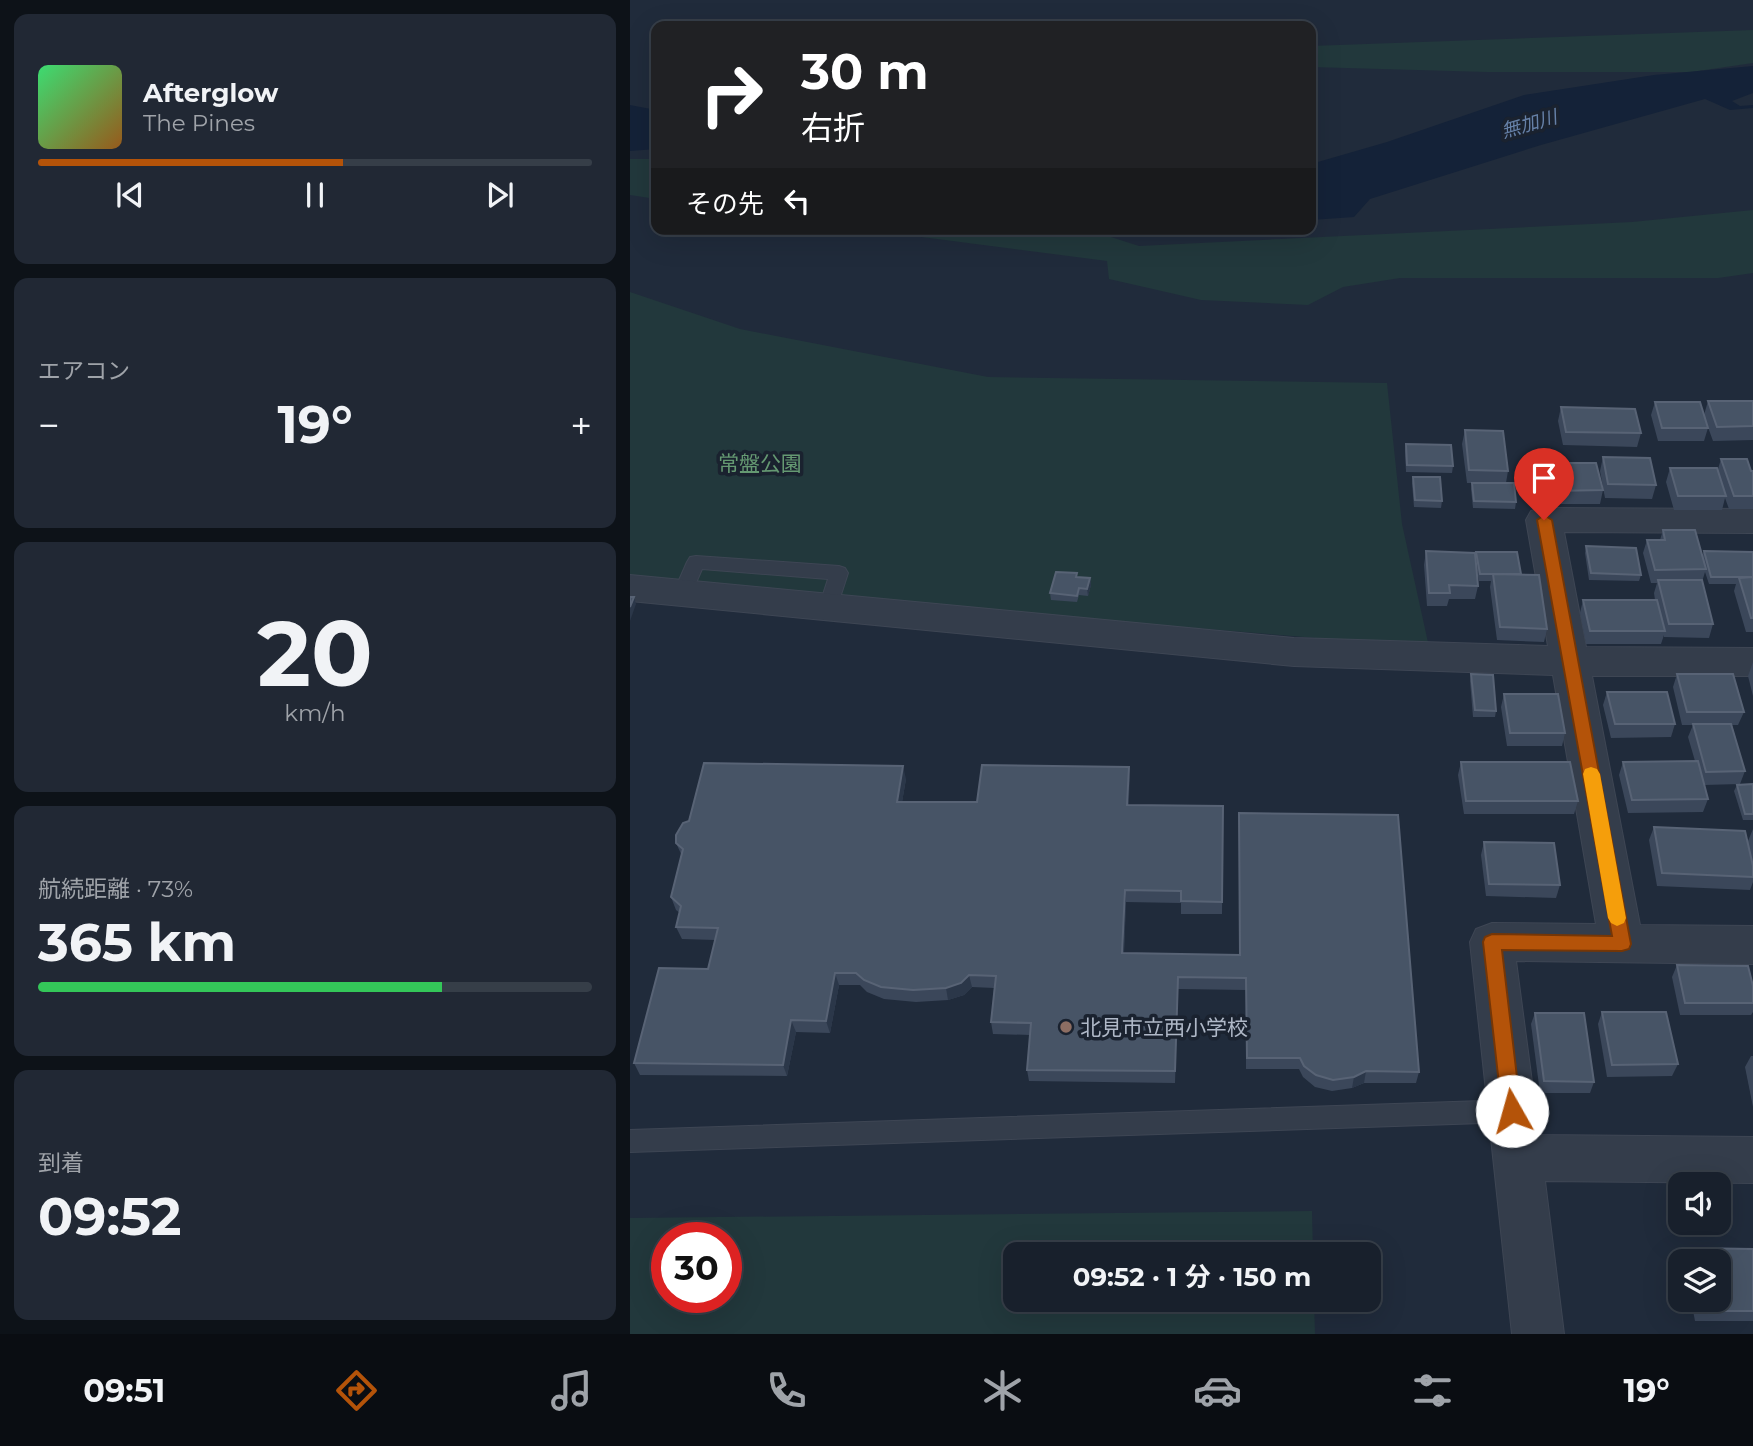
<!DOCTYPE html>
<html lang="ja">
<head>
<meta charset="utf-8">
<style>
  body { margin:0; font-family:Montserrat,"Noto Sans JP",sans-serif; background:#212834; color:#f1f3f6; height:100vh; display:flex; flex-direction:column; font-size:26px; white-space:nowrap }
  * { box-sizing:border-box; margin:0 }
  p { font-size:23px; color:#9fa3a9 }
  .icon { flex:none; width:38px; height:38px; fill:none; stroke:currentColor; stroke-width:2; stroke-linecap:round; stroke-linejoin:round }
  .map { position:relative; flex:1; overflow:hidden }
  .drawer { display:flex; flex-direction:column; gap:14px; padding:14px; background:#0d1218; width:630px }
  .drawer>* { flex:none }
  .banner { position:absolute; left:21px; top:21px; width:665px; height:214px; border-radius:14px; box-shadow:0 7px 28px #0002,0 0 0 2px #363e48; background:#202124; color:#fff; overflow:hidden }
  .buttons { position:absolute; left:1038px; top:1172px; display:grid; gap:14px }
  .buttons a { display:grid; place-items:center; width:63px; height:63px; border-radius:14px; background:#18202c; box-shadow:0 7px 28px #0002,0 0 0 2px #363e48; font-size:35px }
  .speed { position:absolute; left:21px; top:1222px; display:flex; gap:14px; font-size:35px; font-weight:700; text-align:center }
  .speed>* { display:grid; place-content:center; width:91px; height:91px; border-radius:50%; background:#18202c; box-shadow:0 7px 28px #0002,0 0 0 2px #363e48; line-height:1 }
  .speed .limit { border:10px solid #d22; background:#fff; color:#111 }
  .pin { position:absolute; display:grid; place-items:center; width:60px; height:60px; color:#fff; margin:-72px -30px; border-radius:50% 50% 50% 0; rotate:-45deg; box-shadow:0 0 7px #0007 }
  .pin .icon { rotate:45deg }
  .me { position:absolute; width:77px; margin:-38px; rotate:353deg; stroke-linejoin:round; filter:drop-shadow(0 0 5px #0008) }
  .turn { display:flex; align-items:center; gap:24px; height:147px; padding:0 35px; font-size:32px }
  .turn .icon { width:91px; height:91px; stroke-width:2.5 }
  .turn b { display:block; font-size:49px; line-height:60px }
  .then { display:flex; align-items:center; height:66px; padding:0 35px; background:#0003; gap:14px; font-size:26px }
  .big { font-size:52px; font-weight:700; line-height:1.1 }
  .drawer .card { flex:1; display:flex; flex-direction:column; justify-content:center; gap:10px; min-width:0; padding:0 24px; border-radius:14px; background:#212834 }
  .drawer .dial { align-items:center; gap:0 }
  .dial b { font-size:91px; line-height:1 }
  .song { display:flex; align-items:center; gap:21px }
  .cover { width:84px; height:84px; border-radius:10px; background:linear-gradient(135deg,hsl(140 70% 55%),hsl(30 70% 35%)) }
  .played { height:7px; border-radius:4px; background:linear-gradient(90deg,#b45309 55%,#363e48 55%) }
  .keys { display:flex; justify-content:space-around; direction:ltr }
  .heat { display:flex; justify-content:space-between; align-items:center; font-size:38px; direction:ltr }
  .charge { height:10px; border-radius:5px; background:linear-gradient(90deg,#34c759 73%,#363e48 0) }
  .trip { position:absolute; left:373px; top:1242px; width:378px; height:70px; border-radius:14px; background:#18202c; box-shadow:0 7px 28px #0002,0 0 0 2px #363e48; font-weight:700; line-height:70px; text-align:center }
  .dock { display:flex; height:112px; justify-content:space-around; align-items:center; background:#0a0d12; color:#9fa3a9 }
  .dock .icon { width:49px; height:49px }
  .dock .selected { color:#b45309 }
  .dock b { font-size:32px; color:#f1f3f6 }
  main { display:flex; flex:1; min-height:0 }
  .map>svg:first-child { display:block }
</style>
</head>
<body>
<main>
<section class="drawer">
<div class="card">
<div class="song"><i class="cover"></i><div><b>Afterglow</b><p>The Pines</p></div></div>
<div class="played"></div>
<div class="keys"><svg class="icon" aria-label="previous" viewBox="0 0 24 24"><path d="M18 5L8 12l10 7zM5 5v14"/></svg><svg class="icon" aria-label="pause" viewBox="0 0 24 24"><path d="M8 5v14M16 5v14"/></svg><svg class="icon" aria-label="next" viewBox="0 0 24 24"><path d="M6 5l10 7-10 7zM19 5v14"/></svg></div>
</div>
<div class="card"><p>エアコン</p>
<div class="heat"><a>−</a><b class="big">19°</b><a>+</a></div>
</div>
<div class="card dial"><b>20</b><p>km/h</p></div>
<div class="card"><p>航続距離 · 73%</p><b class="big">365 km</b><div class="charge"></div></div>
<div class="card"><p>到着</p><b class="big">09:52</b></div>
</section>
<div class="map">
<svg width="1123" height="1334" viewBox="0 0 1123 1334">
  <rect width="100%" height="100%" fill="#202b3b"/>
  <g fill="#22383c" fill-rule="evenodd">
    <path d="M 1123,30 L 1123,63 L 1061,72 L 857,72 L 681,67 L 681,46 Z"/>
    <path d="M 0,159 L 26,159 L 26,199 L 0,195 Z"/>
    <path d="M 1123,210 L 1123,273 L 1088,278 L 770,278 L 713,287 L 678,305 L 571,300 L 479,279 L 477,261 L 230,229 L 456,229 L 509,246 L 1002,222 Z"/>
    <path d="M 0,292 L 110,329 L 358,377 L 757,383 L 772,524 L 799,647 L 228,601 L 0,576 Z"/>
    <path d="M 682,1211 L 683,1255 L 385,1255 L 385,1300 L 684,1300 L 685,1334 L 0,1334 L 0,1218 ZM 37,1237 L 96,1237 L 96,1297 L 37,1297 Z"/>
  </g>
  <g fill="#142238">
    <path d="M 1123,66 L 1123,93 L 1102,101 L 1110,106 L 1123,105 L 1123,108 L 1100,110 L 1075,99 L 911,145 L 740,199 L 724,217 L 681,220 L 681,164 L 757,142 L 894,95 L 1024,75 Z"/>
    <path d="M 0,105 L 26,110 L 26,149 L 0,151 Z"/>
  </g>
  <g fill="none" stroke-linecap="round" stroke-linejoin="round">
    <defs>
      <g id="service">
        <path d="M 66,556 L 209,566 L 215,568 L 218,573 L 207,607 L 205,612 L 191,612 L 189,607 L 198,579 L 72,569 L 59,599 L 45,599 L 43,594 L 57,562 L 60,557 Z"/>
        <path d="M 882,1100 L 890,1103 L 894,1111 L 890,1119 L 882,1122 L 0,1152 L 0,1130 Z"/>
      </g>
      <path id="minor" d="M 914,508 L 1123,509 L 1123,533 L 934,532 L 956,647 L 1123,648 L 1123,676 L 962,676 L 1010,925 L 1123,926 L 1123,964 L 886,961 L 909,1135 L 1123,1137 L 1123,1183 L 915,1181 L 934,1334 L 882,1334 L 840,942 L 846,929 L 862,923 L 966,924 L 923,675 L 664,666 L 0,601 L 0,575 L 664,638 L 918,646 L 896,520 L 901,511 Z"/>
    </defs>
    <use href="#service" stroke="#3e4654" stroke-width="2"/>
    <use href="#minor" stroke="#3e4654" stroke-width="2"/>
    <use href="#service" fill="#343d4b" fill-rule="evenodd"/>
    <use href="#minor" fill="#343d4b" fill-rule="evenodd"/>
  </g>
  <g fill="#3b475a">
    <path d="M 1078,401 L 1123,401 L 1123,440 L 1083,441 L 1075,419 L 1078,428 L 1074,441 L 1028,441 L 1021,415 L 1025,402 L 1074,415 Z"/>
    <path d="M 931,407 L 1011,433 L 1007,447 L 933,445 L 928,421 Z"/>
    <path d="M 835,430 L 878,471 L 876,483 L 886,502 L 885,509 L 843,508 L 841,489 L 842,483 L 837,483 L 832,444 Z"/>
    <path d="M 776,444 L 823,466 L 822,473 L 776,472 L 775,450 Z"/>
    <path d="M 973,457 L 1026,485 L 1022,499 L 975,498 L 970,471 Z"/>
    <path d="M 1091,459 L 1123,471 L 1123,509 L 1099,509 L 1095,498 L 1092,510 L 1044,510 L 1036,482 L 1040,468 L 1088,469 Z"/>
    <path d="M 918,463 L 973,490 L 970,504 L 921,504 L 915,476 Z"/>
    <path d="M 783,477 L 812,501 L 811,508 L 784,507 L 782,483 Z"/>
    <path d="M 1033,530 L 1072,556 L 1074,551 L 1123,552 L 1123,632 L 1116,632 L 1104,591 L 1106,584 L 1079,584 L 1075,572 L 1072,582 L 1083,624 L 1079,638 L 1034,637 L 1034,635 L 1031,644 L 956,644 L 950,613 L 953,600 L 1025,600 L 1024,593 L 1027,583 L 1021,583 L 1013,553 L 1017,540 L 1030,540 Z"/>
    <path d="M 956,546 L 1011,575 L 1009,581 L 959,580 L 955,553 Z"/>
    <path d="M 796,551 L 845,558 L 846,552 L 891,574 L 917,629 L 914,642 L 867,640 L 860,587 L 861,581 L 849,581 L 845,560 L 848,586 L 845,599 L 819,599 L 817,606 L 797,606 L 794,565 Z"/>
    <path d="M 447,573 L 447,577 L 460,578 L 461,585 L 458,596 L 449,595 L 447,602 L 421,600 L 420,593 Z"/>
    <path d="M 1123,662 L 1123,696 L 1118,676 Z"/>
    <path d="M 841,674 L 866,711 L 865,717 L 843,717 L 840,681 Z"/>
    <path d="M 1047,674 L 1114,712 L 1108,725 L 1102,725 L 1115,771 L 1110,784 L 1074,785 L 1078,799 L 1073,812 L 998,813 L 989,775 L 993,762 L 1065,761 L 1058,737 L 1063,725 L 1052,725 L 1043,687 Z"/>
    <path d="M 977,692 L 1045,724 L 1041,737 L 981,738 L 973,705 Z"/>
    <path d="M 874,694 L 935,733 L 932,746 L 877,746 L 871,707 Z"/>
    <path d="M 831,762 L 948,801 L 944,814 L 834,814 L 828,775 Z"/>
    <path d="M 499,767 L 499,805 L 593,806 L 592,914 L 551,914 L 551,903 L 496,902 L 494,953 L 609,955 L 609,813 L 789,1072 L 786,1083 L 734,1083 L 722,1088 L 702,1091 L 685,1087 L 673,1077 L 669,1069 L 616,1069 L 616,990 L 548,989 L 545,1083 L 399,1081 L 397,1070 L 400,1035 L 363,1034 L 361,1022 L 364,988 L 342,987 L 334,995 L 318,1000 L 286,1002 L 254,999 L 237,992 L 230,985 L 209,985 L 200,1033 L 166,1032 L 157,1076 L 10,1075 L 4,1063 L 78,969 L 85,940 L 52,939 L 46,927 L 50,913 L 46,910 L 41,897 L 52,856 L 46,843 L 276,779 L 272,802 L 347,802 Z"/>
    <path d="M 1123,784 L 1123,820 L 1113,820 L 1104,791 L 1107,785 Z"/>
    <path d="M 1024,827 L 1118,841 L 1123,829 L 1123,882 L 1120,890 L 1027,886 L 1019,840 Z"/>
    <path d="M 854,842 L 930,885 L 926,898 L 856,896 L 851,855 Z"/>
    <path d="M 1047,965 L 1123,986 L 1123,1012 L 1121,1015 L 1050,1015 L 1042,977 Z"/>
    <path d="M 972,1012 L 1048,1064 L 1042,1076 L 977,1077 L 968,1024 Z"/>
    <path d="M 905,1013 L 964,1082 L 960,1093 L 910,1093 L 901,1024 Z"/>
    <path d="M 1121,1056 L 1123,1056 L 1123,1107 L 1115,1067 Z"/>
    <path d="M 1060,1248 L 1123,1249 L 1123,1321 L 1065,1321 L 1061,1300 L 1088,1300 L 1088,1262 L 1054,1262 L 1054,1259 Z"/>
  </g>
  <g fill="#2b3749">
    <path d="M 460,578 L 461,585 L 458,596 L 457,589 Z"/>
    <path d="M 4,597 L 6,604 L 0,621 L 0,607 Z"/>
    <path d="M 273,766 L 276,779 L 270,814 L 267,802 Z"/>
    <path d="M 499,767 L 500,780 L 498,818 L 497,805 Z"/>
    <path d="M 495,890 L 496,902 L 493,965 L 492,953 Z"/>
    <path d="M 205,973 L 209,985 L 200,1033 L 196,1021 Z"/>
    <path d="M 339,975 L 342,987 L 334,995 L 318,1000 L 316,988 Z"/>
    <path d="M 161,1020 L 166,1032 L 157,1076 L 153,1065 Z"/>
    <path d="M 736,1071 L 734,1083 L 722,1088 L 724,1077 Z"/>
  </g>
  <g fill="#475466" stroke="#586375" stroke-width="2">
    <path d="M 1078,401 L 1123,401 L 1123,426 L 1087,427 Z"/>
    <path d="M 1025,402 L 1070,402 L 1078,428 L 1032,428 Z"/>
    <path d="M 931,407 L 1005,409 L 1011,433 L 936,432 Z"/>
    <path d="M 835,430 L 873,431 L 878,471 L 839,470 Z"/>
    <path d="M 776,444 L 821,445 L 823,466 L 777,465 Z"/>
    <path d="M 973,457 L 1020,458 L 1026,485 L 978,484 Z"/>
    <path d="M 1091,459 L 1117,459 L 1121,471 L 1123,471 L 1123,496 L 1104,496 Z"/>
    <path d="M 918,463 L 966,463 L 973,490 L 924,491 Z"/>
    <path d="M 1040,468 L 1087,468 L 1096,496 L 1048,496 Z"/>
    <path d="M 783,477 L 810,477 L 812,501 L 785,500 Z"/>
    <path d="M 842,483 L 884,483 L 886,502 L 844,501 Z"/>
    <path d="M 1033,530 L 1065,530 L 1076,569 L 1025,570 L 1017,540 L 1035,540 Z"/>
    <path d="M 956,546 L 1006,548 L 1011,575 L 961,573 Z"/>
    <path d="M 796,551 L 845,553 L 848,586 L 819,585 L 820,593 L 799,593 Z"/>
    <path d="M 1074,551 L 1123,552 L 1123,577 L 1081,577 Z"/>
    <path d="M 846,552 L 887,552 L 891,574 L 850,574 Z"/>
    <path d="M 426,572 L 447,573 L 446,577 L 460,578 L 457,589 L 449,588 L 447,596 L 420,593 Z"/>
    <path d="M 863,574 L 909,575 L 917,629 L 870,627 Z"/>
    <path d="M 1123,577 L 1123,618 L 1121,618 L 1109,578 Z"/>
    <path d="M 1028,580 L 1072,580 L 1083,624 L 1039,624 Z"/>
    <path d="M 0,597 L 4,597 L 0,607 Z"/>
    <path d="M 953,600 L 1027,600 L 1035,631 L 960,631 Z"/>
    <path d="M 841,674 L 863,675 L 866,711 L 845,710 Z"/>
    <path d="M 1047,674 L 1103,674 L 1114,712 L 1057,712 Z"/>
    <path d="M 977,692 L 1037,692 L 1045,724 L 985,724 Z"/>
    <path d="M 874,694 L 928,694 L 935,733 L 880,733 Z"/>
    <path d="M 1063,724 L 1101,724 L 1115,771 L 1076,772 Z"/>
    <path d="M 1068,761 L 1078,799 L 1002,800 L 993,762 Z"/>
    <path d="M 831,762 L 940,762 L 948,801 L 836,801 Z"/>
    <path d="M 74,763 L 273,766 L 267,802 L 347,802 L 352,765 L 499,767 L 497,805 L 593,806 L 592,902 L 551,901 L 551,891 L 495,890 L 492,953 L 610,955 L 609,813 L 768,815 L 789,1072 L 736,1071 L 724,1077 L 703,1080 L 686,1075 L 674,1066 L 670,1058 L 617,1058 L 616,978 L 548,977 L 545,1071 L 397,1070 L 401,1023 L 361,1022 L 366,976 L 339,975 L 331,983 L 316,988 L 283,990 L 251,987 L 234,980 L 226,973 L 205,973 L 196,1021 L 161,1020 L 153,1065 L 4,1063 L 29,968 L 78,969 L 88,928 L 46,927 L 51,906 L 41,897 L 53,849 L 46,843 L 46,835 L 53,823 L 59,821 Z"/>
    <path d="M 1123,784 L 1123,814 L 1115,814 L 1107,785 Z"/>
    <path d="M 1024,827 L 1115,831 L 1123,866 L 1123,877 L 1032,873 Z"/>
    <path d="M 854,842 L 924,843 L 930,885 L 859,884 Z"/>
    <path d="M 1047,965 L 1118,966 L 1123,986 L 1123,1003 L 1055,1003 Z"/>
    <path d="M 972,1012 L 1036,1012 L 1048,1064 L 982,1065 Z"/>
    <path d="M 905,1013 L 954,1013 L 964,1082 L 914,1081 Z"/>
    <path d="M 1060,1248 L 1123,1249 L 1123,1311 L 1072,1311 L 1070,1300 L 1088,1300 L 1088,1262 L 1062,1262 Z"/>
  </g>
  <path fill="#b45309" stroke="#753606" stroke-width="2" d="M 914,515 L 922,520 L 1001,944 L 999,949 L 992,951 L 872,950 L 891,1111 L 889,1118 L 882,1120 L 875,1118 L 872,1111 L 853,942 L 855,937 L 862,934 L 982,936 L 907,520 Z"/>
  <path fill="#f59e0b" d="M 961,767 L 967,769 L 970,774 L 996,918 L 994,923 L 987,926 L 981,923 L 978,918 L 953,774 L 955,769 Z"/>
  <circle fill="#8d6e63" stroke="#1a222f" stroke-width="2.5" cx="436" cy="1027" r="7"/>
  <g text-anchor="middle" dominant-baseline="central" stroke-width="7" stroke-linejoin="round" paint-order="stroke">
    <g font-size="19" font-style="italic" fill="#6681a8" stroke="#1a222f">
      <text transform="translate(899 124) rotate(-16)">無加川</text>
    </g>
    <g font-size="21" fill="#659972" stroke="#1a222f">
      <text x="130" y="463">常盤公園</text>
    </g>
    <g font-size="21" fill="#afb8c7" stroke="#1a222f" text-anchor="start">
      <text x="450" y="1027">北見市立西小学校</text>
    </g>
  </g>
</svg>
<div class="buttons">
<a><svg class="icon" aria-label="sound" viewBox="0 0 24 24"><path d="M4 9h4l5-4v14l-5-4H4zM17 9q2 3 0 6"/></svg></a>
<a><svg class="icon" aria-label="layers" viewBox="0 0 24 24"><path d="M12 4l9 5-9 5-9-5zM3 14l9 5 9-5"/></svg></a>
</div>
<div class="speed"><div class="limit">30</div></div>
<div class="pin" style="left:914px;top:520px;background:#d93025"><svg class="icon" aria-label="arrive" viewBox="0 0 24 24"><path d="M6 21V4h12l-3 4 3 4H6"/></svg></div>
<svg class="me" style="left:882px;top:1111px" viewBox="-20 -20 40 40"><circle r="19" fill="#fff"/><path d="M0-13L10 11 0 6-10 11z" fill="#b45309"/></svg>
<div class="trip">09:52 · 1 分 · 150 m</div>
<div class="banner">
<div class="turn"><svg class="icon" aria-label="right" viewBox="0 0 24 24"><path d="M7 20v-9h11M14 6l5 5-5 5"/></svg><div><b>30 m</b>右折</div></div>
<div class="then">その先<svg class="icon" aria-label="left" viewBox="0 0 24 24"><path d="M17 20v-9H6M10 6l-5 5 5 5"/></svg></div>
</div>
</div>
</main>
<nav class="dock">
<b>09:51</b>
<svg class="icon selected" aria-label="directions" viewBox="0 0 24 24"><path d="M12 3l9 9-9 9-9-9zM9 14v-3h6M13 9l2 2-2 2"/></svg>
<svg class="icon" aria-label="music" viewBox="0 0 24 24"><path d="M9 18V5l10-2v13"/><circle cx="6" cy="18" r="3"/><circle cx="16" cy="16" r="3"/></svg>
<svg class="icon" aria-label="phone" viewBox="0 0 24 24"><path d="M5 4h4l2 5-3 2q2 4 5 5l2-3 5 2v4C11 20 4 13 5 4z"/></svg>
<svg class="icon" aria-label="climate" viewBox="0 0 24 24"><path d="M12 3v18M4 7l16 10M4 17L20 7"/></svg>
<svg class="icon" aria-label="car" viewBox="0 0 24 24"><path d="M5 17H2v-5l4-1 3-4h7l3 4 3 1v5h-3M9 17h6M6 11h13"/><circle cx="7" cy="17" r="2"/><circle cx="17" cy="17" r="2"/></svg>
<svg class="icon" aria-label="filters" viewBox="0 0 24 24"><path d="M4 7h16M4 17h16"/><circle cx="9" cy="7" r="2"/><circle cx="15" cy="17" r="2"/></svg>
<b>19°</b>
</nav>
</body>
</html>
